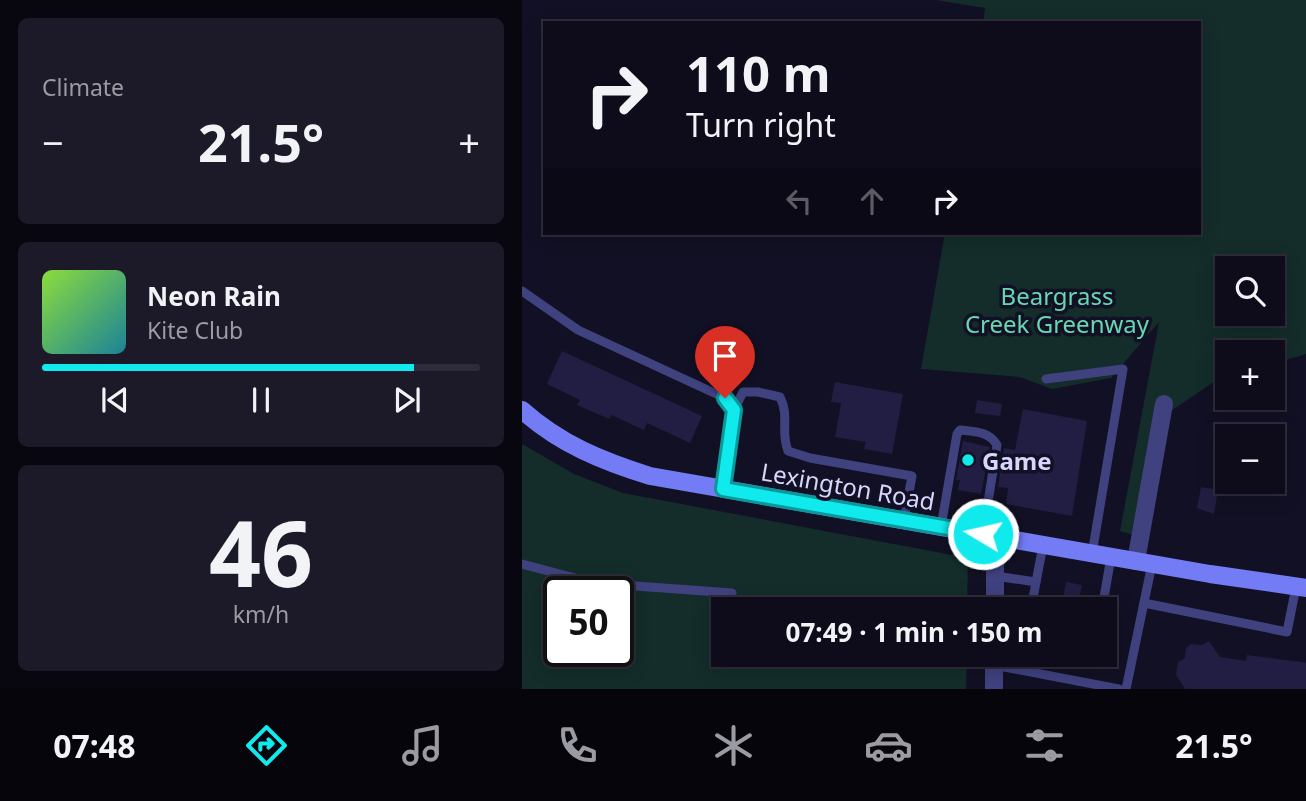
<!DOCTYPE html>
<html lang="en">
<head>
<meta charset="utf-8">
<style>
  body { margin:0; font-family:"Noto Sans",sans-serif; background:#1c1a28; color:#f1f3f6; height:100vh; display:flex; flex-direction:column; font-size:26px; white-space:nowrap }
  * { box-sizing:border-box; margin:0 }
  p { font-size:23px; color:#9b9ba3 }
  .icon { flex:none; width:38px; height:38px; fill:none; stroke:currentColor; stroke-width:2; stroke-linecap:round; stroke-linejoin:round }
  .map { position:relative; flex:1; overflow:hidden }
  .drawer { display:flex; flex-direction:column; gap:18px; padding:18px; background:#08070f; width:522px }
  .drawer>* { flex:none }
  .hud { position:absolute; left:21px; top:21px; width:658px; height:214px; border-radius:0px; box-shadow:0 4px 18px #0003,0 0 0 2px #2e2c3a; background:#0e0c1b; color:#f1f3f6; overflow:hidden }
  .tools { position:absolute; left:693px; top:256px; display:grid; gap:14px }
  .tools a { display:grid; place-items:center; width:70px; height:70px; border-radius:0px; background:#0e0c1b; box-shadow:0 4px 18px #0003,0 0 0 2px #2e2c3a; font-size:35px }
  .speed { position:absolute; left:21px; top:576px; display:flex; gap:14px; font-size:35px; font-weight:700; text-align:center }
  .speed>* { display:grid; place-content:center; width:91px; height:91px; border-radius:50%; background:#0e0c1b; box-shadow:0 4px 18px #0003,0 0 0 2px #2e2c3a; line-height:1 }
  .speed .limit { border:4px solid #111; border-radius:10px; background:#fff; color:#111 }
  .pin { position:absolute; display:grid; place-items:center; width:60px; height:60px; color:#fff; margin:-72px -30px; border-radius:50% 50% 50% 0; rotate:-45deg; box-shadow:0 0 7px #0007 }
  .pin .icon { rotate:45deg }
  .me { position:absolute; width:77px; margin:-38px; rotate:279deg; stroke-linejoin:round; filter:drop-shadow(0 0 5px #0008) }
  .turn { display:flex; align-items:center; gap:24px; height:147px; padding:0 28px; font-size:32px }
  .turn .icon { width:91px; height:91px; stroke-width:2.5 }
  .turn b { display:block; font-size:49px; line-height:60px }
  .lanes { display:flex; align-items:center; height:66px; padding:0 28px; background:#0003; justify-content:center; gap:35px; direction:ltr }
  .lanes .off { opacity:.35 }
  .big { font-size:52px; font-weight:700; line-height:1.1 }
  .drawer .card { flex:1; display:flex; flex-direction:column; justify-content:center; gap:10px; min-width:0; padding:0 24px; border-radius:10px; background:#1c1a28 }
  .drawer .dial { align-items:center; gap:0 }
  .dial b { font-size:91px; line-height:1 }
  .song { display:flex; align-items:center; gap:21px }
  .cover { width:84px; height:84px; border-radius:10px; background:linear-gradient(135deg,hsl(90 70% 55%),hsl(190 70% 35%)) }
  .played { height:7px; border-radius:4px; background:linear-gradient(90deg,#11eaed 85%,#2e2c3a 85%) }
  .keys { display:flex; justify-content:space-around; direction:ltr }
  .heat { display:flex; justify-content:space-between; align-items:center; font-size:38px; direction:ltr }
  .trip { position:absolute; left:189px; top:597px; width:406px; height:70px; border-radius:0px; background:#0e0c1b; box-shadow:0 4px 18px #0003,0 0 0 2px #2e2c3a; font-weight:700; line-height:70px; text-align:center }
  .tab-bar { display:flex; height:112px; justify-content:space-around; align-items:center; background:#06050b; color:#9b9ba3 }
  .tab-bar .icon { width:49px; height:49px }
  .tab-bar .active { color:#11eaed }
  .tab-bar b { font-size:32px; color:#f1f3f6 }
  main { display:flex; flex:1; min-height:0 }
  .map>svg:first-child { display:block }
</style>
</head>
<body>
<main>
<section class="drawer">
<div class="card"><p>Climate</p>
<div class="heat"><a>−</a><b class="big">21.5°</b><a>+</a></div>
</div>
<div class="card">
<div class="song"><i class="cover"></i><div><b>Neon Rain</b><p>Kite Club</p></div></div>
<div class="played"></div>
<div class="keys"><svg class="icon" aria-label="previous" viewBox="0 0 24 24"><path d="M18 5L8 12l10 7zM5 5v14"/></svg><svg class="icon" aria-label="pause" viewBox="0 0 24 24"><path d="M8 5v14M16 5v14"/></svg><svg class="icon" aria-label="next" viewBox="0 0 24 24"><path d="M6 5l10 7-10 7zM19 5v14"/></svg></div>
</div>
<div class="card dial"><b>46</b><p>km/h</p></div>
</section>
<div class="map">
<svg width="785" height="689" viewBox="0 0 785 689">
  <rect width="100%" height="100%" fill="#121024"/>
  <g fill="#142d2a" fill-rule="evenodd">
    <path d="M 414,0 L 784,0 L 784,354 L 751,364 L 751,352 L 705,352 L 705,377 L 693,381 L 649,411 L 625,539 L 598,531 L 637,322 L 589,378 L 530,389 L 498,377 L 399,369 L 423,233 L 677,233 L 677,23 L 461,23 L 463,8 ZM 705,268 L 751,268 L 751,313 L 705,313 Z"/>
    <path d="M 0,444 L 52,474 L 101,493 L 446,558 L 445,609 L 201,609 L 201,654 L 445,655 L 444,689 L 0,689 ZM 37,592 L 96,592 L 96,651 L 37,651 Z"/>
  </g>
  <g fill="#221e43">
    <path d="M 40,351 L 180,416 L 168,443 L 125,423 L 122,430 L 89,415 L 87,419 L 55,405 L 58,400 L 25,384 Z"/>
    <path d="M 313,382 L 381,394 L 370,454 L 342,449 L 344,442 L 313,437 L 319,403 L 309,402 Z"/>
    <path d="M 455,400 L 480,404 L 478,416 L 453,413 Z"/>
    <path d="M 501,409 L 565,421 L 550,516 L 484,504 L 486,488 L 476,487 L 482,448 L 493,450 Z"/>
    <path d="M 441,441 L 468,447 L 459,494 L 436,490 L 438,480 L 434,480 Z"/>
    <path d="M 679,487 L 696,490 L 692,514 L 675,508 Z"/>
    <path d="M 544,582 L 560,585 L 555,609 L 539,609 Z"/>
    <path d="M 687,641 L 698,657 L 724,661 L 725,655 L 785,663 L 785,689 L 663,689 L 654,675 L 656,662 L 663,658 L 664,648 L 669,644 L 680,645 Z"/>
  </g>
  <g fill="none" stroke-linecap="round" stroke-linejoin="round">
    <g stroke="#3f427f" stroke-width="9">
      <path d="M 0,291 L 56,330 L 203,398 L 212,410 L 201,489"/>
      <path d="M 524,379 L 601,369 L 570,554"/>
      <path d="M 212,410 L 221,392 L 236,392 L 258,397 C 268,417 258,430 266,451 L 288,458 L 390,476 L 382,520"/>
      <path d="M 419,527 L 435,434 L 438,430 C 453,432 467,431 475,445 L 461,534"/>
      <path d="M 0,564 L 72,583 L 210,593"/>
      <path d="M 473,576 L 514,582"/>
      <path d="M 622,603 L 765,632 L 774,587"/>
      <path d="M 509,609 L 521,545"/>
      <path d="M 580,609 L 589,557"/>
      <path d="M 472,665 L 597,689"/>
      <path d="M 604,689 L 630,564"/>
    </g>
    <g stroke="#3f427f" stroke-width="18">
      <path d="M 614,561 L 642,404"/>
      <path d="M 473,609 L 473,536"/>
      <path d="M 472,689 L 472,654"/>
    </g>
    <path stroke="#747cf5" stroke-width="18" d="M 0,410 C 38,444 80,461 128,476 L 688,574 L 785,588"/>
  </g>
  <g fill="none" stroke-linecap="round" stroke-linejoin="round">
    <defs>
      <path id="route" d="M 203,398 L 212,410 L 201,489 L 461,534"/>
    </defs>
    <use href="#route" stroke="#0b989a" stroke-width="18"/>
    <use href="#route" stroke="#11eaed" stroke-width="12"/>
  </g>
  <circle fill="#11eaed" stroke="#121024" stroke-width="2.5" cx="446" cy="460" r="7"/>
  <g text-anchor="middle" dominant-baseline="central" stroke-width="7" stroke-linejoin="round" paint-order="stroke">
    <g font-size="24" fill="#66d7b1" stroke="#121024">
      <text x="535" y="295">Beargrass<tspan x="535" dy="28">Creek Greenway</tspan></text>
    </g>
    <g font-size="24" font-weight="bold" fill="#d7d6fc" stroke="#121024" text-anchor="start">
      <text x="460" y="460">Game</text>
    </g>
    <g font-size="24" fill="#d7d6fc" stroke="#121024">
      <text transform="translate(326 486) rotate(10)">Lexington Road</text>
    </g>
  </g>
</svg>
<div class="tools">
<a><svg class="icon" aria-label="search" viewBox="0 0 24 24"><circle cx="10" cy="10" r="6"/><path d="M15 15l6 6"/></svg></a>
<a>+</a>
<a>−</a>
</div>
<div class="speed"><div class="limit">50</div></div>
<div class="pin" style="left:203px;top:398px;background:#d93025"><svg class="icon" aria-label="arrive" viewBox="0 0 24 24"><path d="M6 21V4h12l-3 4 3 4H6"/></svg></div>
<svg class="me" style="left:461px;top:534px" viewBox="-20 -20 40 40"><circle r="17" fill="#11eaed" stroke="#fff" stroke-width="3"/><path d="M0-11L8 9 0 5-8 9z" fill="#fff"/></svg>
<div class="trip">07:49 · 1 min · 150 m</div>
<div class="hud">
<div class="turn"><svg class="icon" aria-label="right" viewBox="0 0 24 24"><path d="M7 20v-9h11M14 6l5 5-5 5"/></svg><div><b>110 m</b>Turn right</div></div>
<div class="lanes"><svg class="icon off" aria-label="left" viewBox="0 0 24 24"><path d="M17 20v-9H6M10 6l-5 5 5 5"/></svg><svg class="icon off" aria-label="ahead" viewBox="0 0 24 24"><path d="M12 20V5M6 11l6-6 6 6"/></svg><svg class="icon" aria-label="right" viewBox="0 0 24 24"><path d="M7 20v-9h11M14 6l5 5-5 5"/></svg></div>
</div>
</div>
</main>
<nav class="tab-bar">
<b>07:48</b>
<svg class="icon active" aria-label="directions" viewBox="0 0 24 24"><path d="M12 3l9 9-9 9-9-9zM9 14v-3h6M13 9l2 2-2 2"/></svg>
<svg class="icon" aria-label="music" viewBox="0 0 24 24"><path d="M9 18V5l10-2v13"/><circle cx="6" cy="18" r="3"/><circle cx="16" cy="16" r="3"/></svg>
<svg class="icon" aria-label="phone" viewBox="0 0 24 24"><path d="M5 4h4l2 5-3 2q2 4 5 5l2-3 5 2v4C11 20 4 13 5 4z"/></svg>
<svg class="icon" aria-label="climate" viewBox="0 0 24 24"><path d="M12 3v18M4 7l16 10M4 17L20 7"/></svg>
<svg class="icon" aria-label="car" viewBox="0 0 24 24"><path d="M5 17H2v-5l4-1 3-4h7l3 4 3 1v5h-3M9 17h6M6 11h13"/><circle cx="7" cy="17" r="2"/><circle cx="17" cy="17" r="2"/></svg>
<svg class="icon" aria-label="filters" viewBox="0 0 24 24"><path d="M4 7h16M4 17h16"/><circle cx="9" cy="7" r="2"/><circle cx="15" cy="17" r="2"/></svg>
<b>21.5°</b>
</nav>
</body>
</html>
